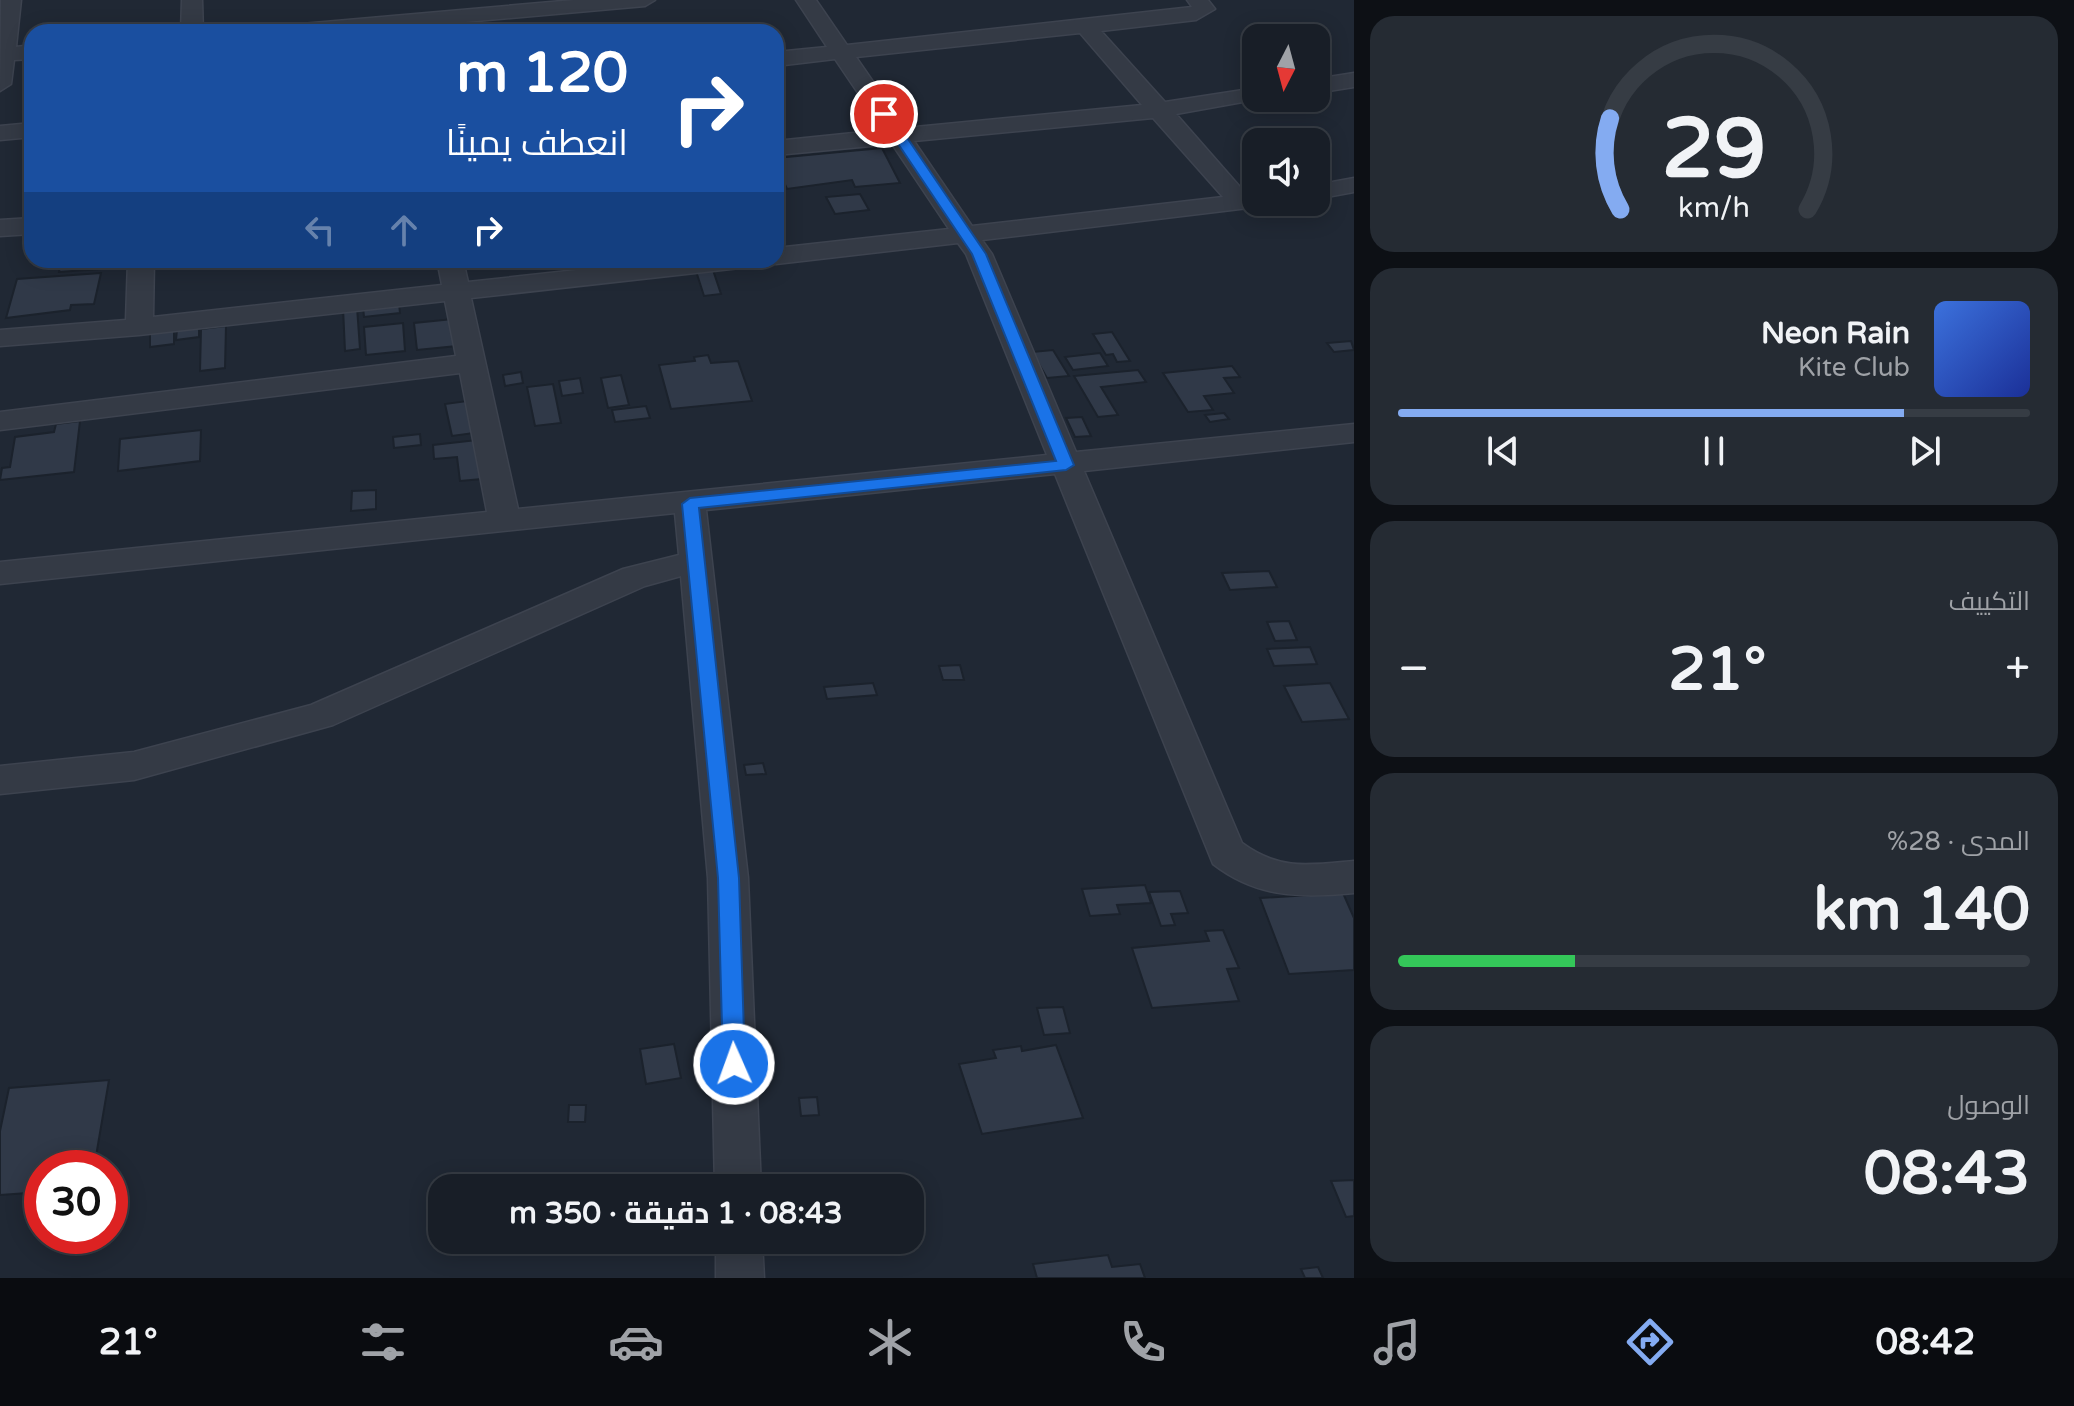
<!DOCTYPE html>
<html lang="ar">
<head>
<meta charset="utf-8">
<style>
  body { margin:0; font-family:"Varela Round",Cairo,sans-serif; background:#252b33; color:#f1f3f6; direction:rtl; height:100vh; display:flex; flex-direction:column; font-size:30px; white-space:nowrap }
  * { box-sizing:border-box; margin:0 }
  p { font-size:26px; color:#9fa2a7 }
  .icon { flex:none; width:44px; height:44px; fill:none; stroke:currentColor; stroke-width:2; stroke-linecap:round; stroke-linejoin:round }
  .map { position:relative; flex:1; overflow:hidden; direction:ltr }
  .panel { display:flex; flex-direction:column; gap:16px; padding:16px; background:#0d1015; width:720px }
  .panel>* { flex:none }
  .hud { position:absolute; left:24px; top:24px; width:760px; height:244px; border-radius:24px; box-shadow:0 4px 20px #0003,0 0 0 2px #363c44; direction:rtl; background:#1a4fa0; color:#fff; overflow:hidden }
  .needle { width:52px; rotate:186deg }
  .fabs { position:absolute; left:1242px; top:24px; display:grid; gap:16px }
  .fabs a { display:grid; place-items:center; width:88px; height:88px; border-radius:16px; background:#181e27; box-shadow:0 4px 20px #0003,0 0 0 2px #363c44; font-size:40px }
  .speed { position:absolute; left:24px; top:1150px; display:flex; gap:16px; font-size:40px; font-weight:700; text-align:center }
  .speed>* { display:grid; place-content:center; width:104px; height:104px; border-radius:50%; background:#181e27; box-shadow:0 4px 20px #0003,0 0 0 2px #363c44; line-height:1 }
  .speed .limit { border:12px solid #d22; background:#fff; color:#111 }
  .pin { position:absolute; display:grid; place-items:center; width:68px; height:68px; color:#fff; margin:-34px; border:4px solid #fff; border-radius:50%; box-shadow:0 2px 8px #0007 }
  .me { position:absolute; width:88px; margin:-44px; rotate:358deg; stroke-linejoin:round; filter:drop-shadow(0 0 6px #0008) }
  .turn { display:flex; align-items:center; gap:28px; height:168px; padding:0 24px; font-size:36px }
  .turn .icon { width:104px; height:104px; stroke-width:2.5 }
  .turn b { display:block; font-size:56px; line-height:68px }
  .lanes { display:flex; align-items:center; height:76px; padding:0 24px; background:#0003; justify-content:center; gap:40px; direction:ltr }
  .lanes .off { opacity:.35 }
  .big { font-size:60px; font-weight:700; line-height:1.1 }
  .panel .card { flex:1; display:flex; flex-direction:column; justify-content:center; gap:12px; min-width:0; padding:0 28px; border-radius:24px; background:#252b33 }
  .panel .dial { align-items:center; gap:0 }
  .dial svg { height:208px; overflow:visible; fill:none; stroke:#363c44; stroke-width:7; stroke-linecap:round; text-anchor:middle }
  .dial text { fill:#f1f3f6; stroke:none }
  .song { display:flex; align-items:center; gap:24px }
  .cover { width:96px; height:96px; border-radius:12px; background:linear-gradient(135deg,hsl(220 70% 55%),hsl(230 70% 35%)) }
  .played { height:8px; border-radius:4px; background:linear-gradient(90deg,#84abf1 80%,#363c44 80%) }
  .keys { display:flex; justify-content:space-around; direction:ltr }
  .heat { display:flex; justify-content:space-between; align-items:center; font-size:44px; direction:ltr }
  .charge { height:12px; border-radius:6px; background:linear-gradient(90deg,#34c759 28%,#363c44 0) }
  .trip { position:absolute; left:428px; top:1174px; width:496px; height:80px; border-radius:24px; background:#181e27; box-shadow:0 4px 20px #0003,0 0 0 2px #363c44; font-weight:700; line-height:80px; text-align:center; direction:rtl }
  .tab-bar { display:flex; height:128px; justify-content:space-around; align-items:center; background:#0a0c10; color:#9fa2a7 }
  .tab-bar .icon { width:56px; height:56px }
  .tab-bar .on { color:#84abf1 }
  .tab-bar b { font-size:36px; color:#f1f3f6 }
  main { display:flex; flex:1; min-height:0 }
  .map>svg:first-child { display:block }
</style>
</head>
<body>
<main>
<section class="panel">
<div class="card dial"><svg viewBox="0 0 100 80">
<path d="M14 69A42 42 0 1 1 86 69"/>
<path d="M14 69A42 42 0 0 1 10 34" stroke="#84abf1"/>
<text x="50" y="56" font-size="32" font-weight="700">29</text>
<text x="50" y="72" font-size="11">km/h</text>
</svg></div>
<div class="card">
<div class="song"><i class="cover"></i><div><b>Neon Rain</b><p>Kite Club</p></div></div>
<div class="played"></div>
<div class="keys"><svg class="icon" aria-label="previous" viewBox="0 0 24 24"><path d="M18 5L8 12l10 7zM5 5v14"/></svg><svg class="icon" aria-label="pause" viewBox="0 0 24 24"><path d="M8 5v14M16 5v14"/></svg><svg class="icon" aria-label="next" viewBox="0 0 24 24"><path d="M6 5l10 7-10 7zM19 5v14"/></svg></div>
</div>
<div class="card"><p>التكييف</p>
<div class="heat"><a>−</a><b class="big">21°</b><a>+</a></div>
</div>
<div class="card"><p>المدى · 28%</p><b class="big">140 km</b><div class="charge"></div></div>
<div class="card"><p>الوصول</p><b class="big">08:43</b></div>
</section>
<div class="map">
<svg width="1354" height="1278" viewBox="0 0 1354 1278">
  <rect width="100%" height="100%" fill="#202834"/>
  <g fill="#303948" stroke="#1b222c" stroke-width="2">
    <path d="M 882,148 L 900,183 L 855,187 L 852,180 L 787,189 L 776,164 L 776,158 Z"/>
    <path d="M 1316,163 L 1337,187 L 1316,189 Z"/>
    <path d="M 860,194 L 869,210 L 835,214 L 826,197 Z"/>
    <path d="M 44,260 L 120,260 L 119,265 L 101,269 L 59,272 L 60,266 L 42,267 Z"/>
    <path d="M 713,270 L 721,294 L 704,296 L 696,271 Z"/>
    <path d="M 101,273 L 94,304 L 71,305 L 70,310 L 6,318 L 17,279 Z"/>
    <path d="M 399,304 L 400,313 L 364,317 L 363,307 Z"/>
    <path d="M 357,307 L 360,349 L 345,351 L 343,308 Z"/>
    <path d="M 453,319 L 457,346 L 417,350 L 414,323 Z"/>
    <path d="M 403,323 L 405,351 L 366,355 L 364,327 Z"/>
    <path d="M 199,326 L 199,337 L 176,340 L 177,329 Z"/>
    <path d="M 226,326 L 225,368 L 200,371 L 201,329 Z"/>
    <path d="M 174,329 L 174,344 L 150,347 L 150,332 Z"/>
    <path d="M 1112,332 L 1130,361 L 1117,362 L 1113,354 L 1106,355 L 1093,334 Z"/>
    <path d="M 1351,341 L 1354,350 L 1334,352 L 1327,343 Z"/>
    <path d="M 1053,350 L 1069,376 L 1047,378 L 1032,352 Z"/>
    <path d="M 1100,353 L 1108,366 L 1073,370 L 1065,357 Z"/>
    <path d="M 708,355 L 711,363 L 738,361 L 752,401 L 671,409 L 659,365 L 695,361 L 694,357 Z"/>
    <path d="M 1232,366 L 1240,377 L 1224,378 L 1234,393 L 1204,396 L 1213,410 L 1188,412 L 1163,373 Z"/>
    <path d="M 1138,370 L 1146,382 L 1101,387 L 1118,415 L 1098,417 L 1074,376 Z"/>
    <path d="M 521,372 L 523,383 L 505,386 L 503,375 Z"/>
    <path d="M 621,375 L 629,405 L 608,408 L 601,378 Z"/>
    <path d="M 580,378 L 583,393 L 562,396 L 559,381 Z"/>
    <path d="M 553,384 L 561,423 L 535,426 L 527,387 Z"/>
    <path d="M 467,401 L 474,433 L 452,436 L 445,404 Z"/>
    <path d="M 646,406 L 650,418 L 615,422 L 612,410 Z"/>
    <path d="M 1224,413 L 1229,419 L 1210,422 L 1205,415 Z"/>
    <path d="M 1082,417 L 1091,436 L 1075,437 L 1066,418 Z"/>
    <path d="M 80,421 L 74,472 L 0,480 L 2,468 L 10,467 L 15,437 L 54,432 L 56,424 Z"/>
    <path d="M 201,430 L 200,461 L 118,471 L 120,439 Z"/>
    <path d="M 420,434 L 421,445 L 394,448 L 393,437 Z"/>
    <path d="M 477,440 L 482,479 L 460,481 L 457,457 L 434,459 L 433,445 Z"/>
    <path d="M 376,490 L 376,509 L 351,511 L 352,491 Z"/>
    <path d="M 1269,571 L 1277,587 L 1230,590 L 1222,573 Z"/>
    <path d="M 1289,621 L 1297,640 L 1275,641 L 1267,622 Z"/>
    <path d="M 1310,647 L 1317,664 L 1274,666 L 1267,649 Z"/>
    <path d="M 960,665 L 964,680 L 943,680 L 939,666 Z"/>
    <path d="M 873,683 L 877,695 L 827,699 L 824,687 Z"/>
    <path d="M 1330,683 L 1349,719 L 1302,722 L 1284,686 Z"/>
    <path d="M 763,763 L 766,774 L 746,775 L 744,765 Z"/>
    <path d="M 1145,885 L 1151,903 L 1117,905 L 1120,914 L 1090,916 L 1082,889 Z"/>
    <path d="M 1180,891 L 1188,913 L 1171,914 L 1175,925 L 1161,926 L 1149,892 Z"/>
    <path d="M 1343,893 L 1354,918 L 1354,970 L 1289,974 L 1260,898 Z"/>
    <path d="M 1223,930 L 1239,968 L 1227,969 L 1239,1001 L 1152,1008 L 1132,948 L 1209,941 L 1205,931 Z"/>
    <path d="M 1063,1007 L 1070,1033 L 1044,1035 L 1037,1008 Z"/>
    <path d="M 674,1044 L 681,1078 L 646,1084 L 640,1049 Z"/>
    <path d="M 1056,1045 L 1083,1118 L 982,1134 L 959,1064 L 996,1058 L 993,1050 L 1021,1046 L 1022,1051 Z"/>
    <path d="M 109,1080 L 94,1168 L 42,1168 L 42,1192 L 0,1195 L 0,1131 L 9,1088 Z"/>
    <path d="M 817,1097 L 819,1115 L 801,1116 L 799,1098 Z"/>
    <path d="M 569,1105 L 586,1105 L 585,1122 L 568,1122 Z"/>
    <path d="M 1354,1180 L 1354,1216 L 1346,1217 L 1331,1181 Z"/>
    <path d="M 1108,1255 L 1112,1267 L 1140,1264 L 1145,1278 L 1037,1278 L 1033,1264 Z"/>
    <path d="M 1318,1267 L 1323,1278 L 1305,1278 L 1301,1269 Z"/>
  </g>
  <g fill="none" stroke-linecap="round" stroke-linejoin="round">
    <defs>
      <g id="minor">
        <path d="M 1,0 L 21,0 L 16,47 L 32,45 L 32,59 L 14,60 L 11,84 L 0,91 Z"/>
        <path d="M 182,0 L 202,0 L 203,32 L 181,32 Z"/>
        <path d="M 574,0 L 655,0 L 645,6 L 352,32 L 268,32 L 279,26 Z"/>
        <path d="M 796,0 L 816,0 L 847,45 L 1192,7 L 1187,0 L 1208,0 L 1215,9 L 1196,20 L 1101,31 L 1165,102 L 1256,88 L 1256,98 L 1265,98 L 1176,114 L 1247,195 L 1256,194 L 1256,202 L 1268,202 L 1265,206 L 982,240 L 992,254 L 1076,452 L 1354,424 L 1354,442 L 1084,471 L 1242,843 C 1280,871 1310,865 1354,861 L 1354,893 C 1301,898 1257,898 1213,864 L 1055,474 L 706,510 L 748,878 L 761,1188 L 715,1188 L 708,878 L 681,576 L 645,586 L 333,725 L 134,780 L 0,794 L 0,766 L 134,752 L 311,705 L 623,569 L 679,555 L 675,513 L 0,584 L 0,562 L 487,512 L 460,373 L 0,430 L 0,412 L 456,356 L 445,301 L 139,335 L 0,346 L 0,330 L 126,320 L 128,260 L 154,260 L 153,317 L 442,285 L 437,260 L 463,260 L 468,282 L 669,260 L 753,260 L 749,266 L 740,268 L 471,298 L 518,509 L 1047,455 L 966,254 L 958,243 L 776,264 L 766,260 L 776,260 L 776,248 L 949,229 L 892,144 L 776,155 L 776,141 L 883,130 L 835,59 L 776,66 L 776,52 L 827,47 ZM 1080,33 L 1142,105 L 905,128 L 856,57 ZM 1153,118 L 1223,197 L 972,226 L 914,141 Z"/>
        <path d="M 1354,73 L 1354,87 L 1316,93 L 1316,79 Z"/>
        <path d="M 32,123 L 32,137 L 0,140 L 0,126 Z"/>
        <path d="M 1354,178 L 1354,192 L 1316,199 L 1316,185 Z"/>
        <path d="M 32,218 L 32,234 L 0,236 L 0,220 Z"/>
        <path d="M 716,1240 L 762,1240 L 764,1278 L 716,1278 Z"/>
      </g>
    </defs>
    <use href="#minor" stroke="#3d434f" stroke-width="3"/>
    <use href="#minor" fill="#343a45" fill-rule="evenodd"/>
  </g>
  <path fill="#1a73e8" stroke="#114b97" stroke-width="2" d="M 880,111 L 889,111 L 986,254 L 1074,465 L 1066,470 L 699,508 L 739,878 L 745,1064 L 742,1071 L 734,1074 L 726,1071 L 723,1064 L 718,878 L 682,504 L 690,498 L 1056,461 L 972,254 L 878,114 Z"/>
</svg>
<div class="fabs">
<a><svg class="needle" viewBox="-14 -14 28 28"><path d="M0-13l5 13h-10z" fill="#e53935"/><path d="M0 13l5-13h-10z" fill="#9fa2a7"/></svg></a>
<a><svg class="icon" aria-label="sound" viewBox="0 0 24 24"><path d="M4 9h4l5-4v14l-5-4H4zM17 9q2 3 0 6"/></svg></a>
</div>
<div class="speed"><div class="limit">30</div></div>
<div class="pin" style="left:884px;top:114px;background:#d93025"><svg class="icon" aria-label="arrive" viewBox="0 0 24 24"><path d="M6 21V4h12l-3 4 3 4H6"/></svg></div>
<svg class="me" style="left:734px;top:1064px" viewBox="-20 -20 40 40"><circle r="17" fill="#1a73e8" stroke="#fff" stroke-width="3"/><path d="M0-11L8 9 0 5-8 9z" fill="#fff"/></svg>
<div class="trip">08:43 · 1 دقيقة · 350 m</div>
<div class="hud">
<div class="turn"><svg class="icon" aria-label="right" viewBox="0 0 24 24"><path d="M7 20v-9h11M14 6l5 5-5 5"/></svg><div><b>120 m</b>انعطف يمينًا</div></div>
<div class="lanes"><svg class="icon off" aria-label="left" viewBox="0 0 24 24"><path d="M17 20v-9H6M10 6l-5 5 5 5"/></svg><svg class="icon off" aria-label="ahead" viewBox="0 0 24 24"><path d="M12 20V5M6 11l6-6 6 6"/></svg><svg class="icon" aria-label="right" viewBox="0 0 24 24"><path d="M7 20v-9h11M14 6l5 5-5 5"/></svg></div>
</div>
</div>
</main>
<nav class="tab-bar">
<b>08:42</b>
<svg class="icon on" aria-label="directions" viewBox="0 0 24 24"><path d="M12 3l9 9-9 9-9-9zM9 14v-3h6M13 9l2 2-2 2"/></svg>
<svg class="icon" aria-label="music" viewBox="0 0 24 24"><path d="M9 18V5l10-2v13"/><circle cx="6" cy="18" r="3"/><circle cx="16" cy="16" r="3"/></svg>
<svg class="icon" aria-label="phone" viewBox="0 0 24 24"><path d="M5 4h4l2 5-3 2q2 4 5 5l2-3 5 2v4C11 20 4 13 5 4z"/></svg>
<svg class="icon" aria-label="climate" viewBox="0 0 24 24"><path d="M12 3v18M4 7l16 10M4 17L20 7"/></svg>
<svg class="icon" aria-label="car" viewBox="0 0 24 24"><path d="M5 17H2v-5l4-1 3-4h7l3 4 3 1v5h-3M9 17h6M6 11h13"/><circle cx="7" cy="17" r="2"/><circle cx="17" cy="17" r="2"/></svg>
<svg class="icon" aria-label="filters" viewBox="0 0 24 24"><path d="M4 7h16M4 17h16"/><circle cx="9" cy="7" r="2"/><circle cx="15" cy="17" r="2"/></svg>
<b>21°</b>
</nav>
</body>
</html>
